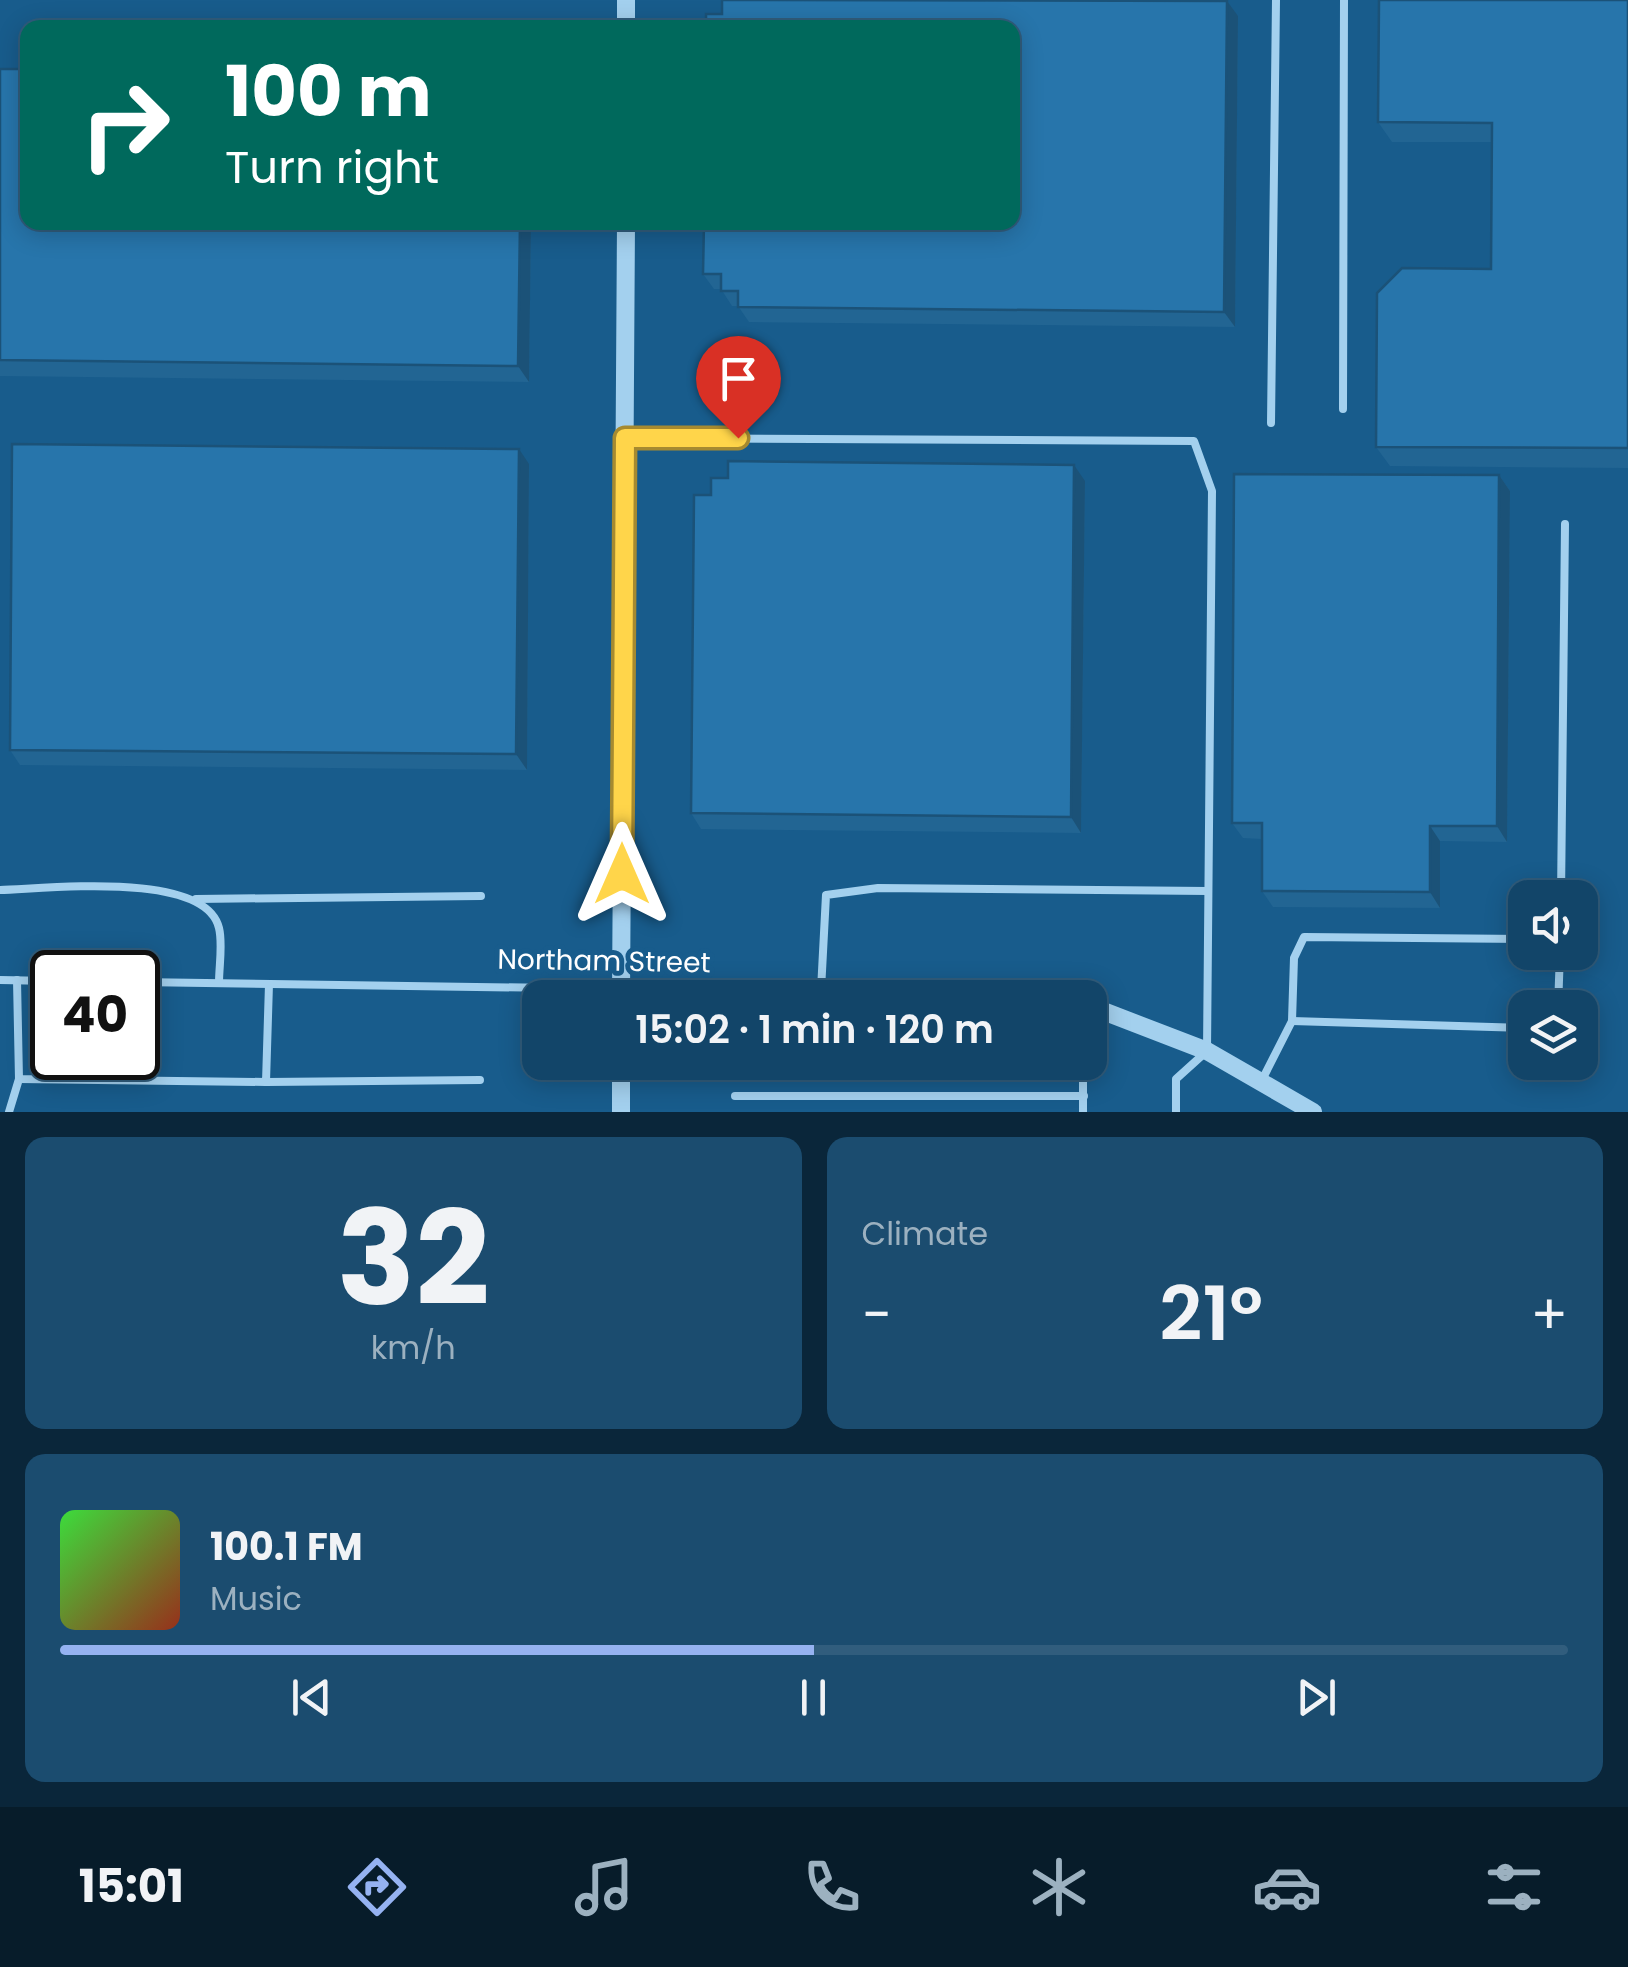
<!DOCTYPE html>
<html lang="en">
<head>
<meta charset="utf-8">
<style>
  body { margin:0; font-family:Poppins,sans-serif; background:#1b4c6f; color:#f1f3f6; height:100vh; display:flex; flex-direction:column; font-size:38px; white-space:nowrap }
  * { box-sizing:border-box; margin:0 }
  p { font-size:32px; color:#9cb1c0 }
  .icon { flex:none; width:55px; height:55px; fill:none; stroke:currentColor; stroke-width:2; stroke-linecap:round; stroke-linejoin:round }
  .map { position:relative; height:1112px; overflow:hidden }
  .sheet { display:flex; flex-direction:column; gap:25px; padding:25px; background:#0a263a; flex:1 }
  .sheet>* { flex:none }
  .guide { position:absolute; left:20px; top:20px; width:1000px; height:210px; border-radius:20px; box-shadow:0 5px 25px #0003,0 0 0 2px #315d7d; background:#00695c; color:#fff; overflow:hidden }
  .controls { position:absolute; left:1508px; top:880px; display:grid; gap:20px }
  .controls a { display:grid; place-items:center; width:90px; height:90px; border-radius:20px; background:#124569; box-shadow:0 5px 25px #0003,0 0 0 2px #315d7d; font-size:50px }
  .speed { position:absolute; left:30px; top:950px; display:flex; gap:20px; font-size:50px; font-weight:700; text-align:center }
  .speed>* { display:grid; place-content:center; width:130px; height:130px; border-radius:50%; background:#124569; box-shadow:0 5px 25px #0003,0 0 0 2px #315d7d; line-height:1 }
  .speed .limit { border:5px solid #111; border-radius:15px; background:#fff; color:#111 }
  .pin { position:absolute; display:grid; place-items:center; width:85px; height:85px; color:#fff; margin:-102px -42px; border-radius:50% 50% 50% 0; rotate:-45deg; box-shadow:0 0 10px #0007 }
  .pin .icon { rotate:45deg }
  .me { position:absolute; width:110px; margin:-55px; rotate:0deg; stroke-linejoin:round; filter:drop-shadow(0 0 8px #0008) }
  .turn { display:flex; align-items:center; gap:35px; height:210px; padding:0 40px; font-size:45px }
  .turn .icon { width:130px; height:130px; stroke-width:2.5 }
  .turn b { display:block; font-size:70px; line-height:85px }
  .big { font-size:75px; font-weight:600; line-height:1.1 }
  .sheet .tile { flex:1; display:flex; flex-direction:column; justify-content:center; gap:15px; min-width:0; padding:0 35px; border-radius:20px; background:#1b4c6f }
  .sheet .dial { align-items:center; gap:0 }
  .dial b { font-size:130px; line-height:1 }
  .song { display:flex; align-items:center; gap:30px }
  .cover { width:120px; height:120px; border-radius:15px; background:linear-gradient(135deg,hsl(120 70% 55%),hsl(10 70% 35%)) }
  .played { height:10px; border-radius:5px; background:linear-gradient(90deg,#95b2f1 50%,#315d7d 50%) }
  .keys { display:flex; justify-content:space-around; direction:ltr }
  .heat { display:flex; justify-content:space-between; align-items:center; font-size:55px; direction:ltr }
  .sheet .tiles { flex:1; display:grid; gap:25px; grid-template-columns:1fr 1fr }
  .tile:last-child { grid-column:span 2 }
  .trip { position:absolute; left:522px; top:980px; width:585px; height:100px; border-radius:20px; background:#124569; box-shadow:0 5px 25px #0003,0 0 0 2px #315d7d; font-weight:600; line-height:100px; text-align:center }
  .menu { display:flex; height:160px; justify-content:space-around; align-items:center; background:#071c2a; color:#9cb1c0 }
  .menu .icon { width:70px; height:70px }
  .menu .on { color:#95b2f1 }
  .menu b { font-size:45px; color:#f1f3f6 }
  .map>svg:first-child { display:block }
</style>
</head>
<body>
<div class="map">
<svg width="1628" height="1112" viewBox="0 0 1628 1112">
  <rect width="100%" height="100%" fill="#185c8c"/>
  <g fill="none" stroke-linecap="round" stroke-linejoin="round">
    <g stroke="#a3d0ee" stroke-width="8">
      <path d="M 1343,409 L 1344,0"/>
      <path d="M 1271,423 L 1276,0"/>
      <path d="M 625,438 L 1194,441 L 1212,491 L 1207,1051 L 1176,1079 L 1176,1112"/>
      <path d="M 0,890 C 46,889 205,870 219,928 C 223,944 219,966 219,983"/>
      <path d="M 1561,898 L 1565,524"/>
      <path d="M 196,899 L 481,896"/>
      <path d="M 0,980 L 52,981"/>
      <path d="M 17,980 L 19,1079 L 266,1082 L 269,984"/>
      <path d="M 138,982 L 621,989"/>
      <path d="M 821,990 L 826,895 L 878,888 L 1208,891"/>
      <path d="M 1558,1008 L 1560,952"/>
      <path d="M 1292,1021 L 1525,1028"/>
      <path d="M 266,1082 L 480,1080"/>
      <path d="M 1261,1082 L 1292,1021 L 1294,958 L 1304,937 L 1525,939"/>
      <path d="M 735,1096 L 1084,1096"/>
      <path d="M 9,1112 L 19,1079"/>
      <path d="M 1083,1112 L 1083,1062"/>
    </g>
    <g stroke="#a3d0ee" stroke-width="18">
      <path d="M 626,28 L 626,0"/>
      <path d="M 621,989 L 1057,993 L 1069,998"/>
      <path d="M 621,998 L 626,222"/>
      <path d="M 1090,1006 L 1207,1051 L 1313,1112"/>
      <path d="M 621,1112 L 621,1062"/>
    </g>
  </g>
  <g fill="#226593">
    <path d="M 722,0 L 1220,0 L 1238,16 L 1235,327 L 749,322 L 738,306 L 732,306 L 721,289 L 714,289 L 703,274 Z"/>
    <path d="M 1628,0 L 1628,468 L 1390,466 L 1376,447 L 1491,269 L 1491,142 L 1392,142 L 1378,122 Z"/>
    <path d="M 0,69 L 28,222 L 531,222 L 529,382 L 0,376 Z"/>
    <path d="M 529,464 L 527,770 L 20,765 L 10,750 Z"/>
    <path d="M 1499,475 L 1510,491 L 1507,842 L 1440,841 L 1440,908 L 1273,907 L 1262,891 L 1262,839 L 1243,838 L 1232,823 Z"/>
    <path d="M 728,478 L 1085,481 L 1081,833 L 701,829 L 691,813 L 711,495 Z"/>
  </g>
  <g fill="#1b5278">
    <path d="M 1227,1 L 1238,16 L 1235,327 L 1224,312 Z"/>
    <path d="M 520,222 L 531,222 L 529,382 L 518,366 Z"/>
    <path d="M 519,449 L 529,464 L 527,770 L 516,754 Z"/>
    <path d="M 1074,465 L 1085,481 L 1081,833 L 1071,817 Z"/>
    <path d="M 1499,475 L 1510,491 L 1507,842 L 1497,826 Z"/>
    <path d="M 1430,826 L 1440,841 L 1440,908 L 1430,892 Z"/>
  </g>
  <g fill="#2775ab" stroke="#1b5278" stroke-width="2.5">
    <path d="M 722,0 L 1227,1 L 1224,312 L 738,307 L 738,291 L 721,291 L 721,274 L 703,274 L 704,222 L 1012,222 L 1012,28 L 706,28 L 706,14 L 722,14 Z"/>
    <path d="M 1379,0 L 1628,0 L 1628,448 L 1376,447 L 1377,293 L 1402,268 L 1491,269 L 1492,123 L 1378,122 Z"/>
    <path d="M 0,69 L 28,69 L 28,222 L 520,222 L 518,366 L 0,360 Z"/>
    <path d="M 12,444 L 519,449 L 516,754 L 10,750 Z"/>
    <path d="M 728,461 L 1074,465 L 1071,817 L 691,813 L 694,495 L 711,495 L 711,478 L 728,478 Z"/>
    <path d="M 1234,474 L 1499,475 L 1497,826 L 1430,826 L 1430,892 L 1262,891 L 1262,823 L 1232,823 Z"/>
  </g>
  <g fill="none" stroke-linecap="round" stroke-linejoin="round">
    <defs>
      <path id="route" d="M 622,874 L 625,438 L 738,438"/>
    </defs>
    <use href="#route" stroke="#a68a30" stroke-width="25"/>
    <use href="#route" stroke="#ffd54a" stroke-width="18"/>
  </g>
  <g text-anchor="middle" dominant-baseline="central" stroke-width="10" stroke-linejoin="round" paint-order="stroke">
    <g font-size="28" fill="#fff" stroke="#185c8c">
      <text transform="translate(604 961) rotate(1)">Northam Street</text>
    </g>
  </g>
</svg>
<div class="controls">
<a><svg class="icon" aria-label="sound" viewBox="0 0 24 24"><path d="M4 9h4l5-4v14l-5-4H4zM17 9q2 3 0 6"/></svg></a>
<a><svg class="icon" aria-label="layers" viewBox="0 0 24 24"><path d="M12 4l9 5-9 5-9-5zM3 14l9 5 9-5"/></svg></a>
</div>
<div class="speed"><div class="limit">40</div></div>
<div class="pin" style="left:738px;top:438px;background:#d93025"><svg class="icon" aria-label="arrive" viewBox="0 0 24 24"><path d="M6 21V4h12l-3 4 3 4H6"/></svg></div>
<svg class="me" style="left:622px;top:874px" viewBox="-20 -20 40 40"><path d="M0-17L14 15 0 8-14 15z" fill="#ffd54a" stroke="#fff" stroke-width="4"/></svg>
<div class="trip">15:02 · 1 min · 120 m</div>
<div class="guide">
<div class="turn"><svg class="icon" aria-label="right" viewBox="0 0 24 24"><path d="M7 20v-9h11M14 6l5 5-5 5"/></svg><div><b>100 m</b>Turn right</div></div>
</div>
</div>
<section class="sheet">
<div class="tiles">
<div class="tile dial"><b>32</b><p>km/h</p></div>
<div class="tile"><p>Climate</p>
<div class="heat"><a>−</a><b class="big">21°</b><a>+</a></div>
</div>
<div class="tile">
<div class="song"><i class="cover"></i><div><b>100.1 FM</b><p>Music</p></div></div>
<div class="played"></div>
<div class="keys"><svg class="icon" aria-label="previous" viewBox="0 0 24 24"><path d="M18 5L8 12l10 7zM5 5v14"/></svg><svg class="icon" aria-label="pause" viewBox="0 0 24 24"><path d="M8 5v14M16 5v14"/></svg><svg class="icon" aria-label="next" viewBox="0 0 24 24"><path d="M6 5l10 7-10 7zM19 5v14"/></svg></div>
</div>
</div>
</section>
<nav class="menu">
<b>15:01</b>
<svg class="icon on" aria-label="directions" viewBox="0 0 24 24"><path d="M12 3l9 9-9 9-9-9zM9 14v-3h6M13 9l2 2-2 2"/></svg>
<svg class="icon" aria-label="music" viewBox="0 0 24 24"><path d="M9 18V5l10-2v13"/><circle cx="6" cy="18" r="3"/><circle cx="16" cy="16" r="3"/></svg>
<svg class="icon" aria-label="phone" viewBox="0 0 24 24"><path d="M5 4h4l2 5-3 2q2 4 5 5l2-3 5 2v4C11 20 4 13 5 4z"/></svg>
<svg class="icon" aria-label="climate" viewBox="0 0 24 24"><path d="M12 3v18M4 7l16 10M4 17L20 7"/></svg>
<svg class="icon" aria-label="car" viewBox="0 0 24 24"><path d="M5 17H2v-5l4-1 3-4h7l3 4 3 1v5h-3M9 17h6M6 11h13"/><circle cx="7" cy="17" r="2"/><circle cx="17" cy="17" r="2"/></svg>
<svg class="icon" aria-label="filters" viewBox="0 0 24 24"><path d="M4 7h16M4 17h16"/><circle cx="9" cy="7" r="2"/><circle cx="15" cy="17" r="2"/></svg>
</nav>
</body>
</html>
